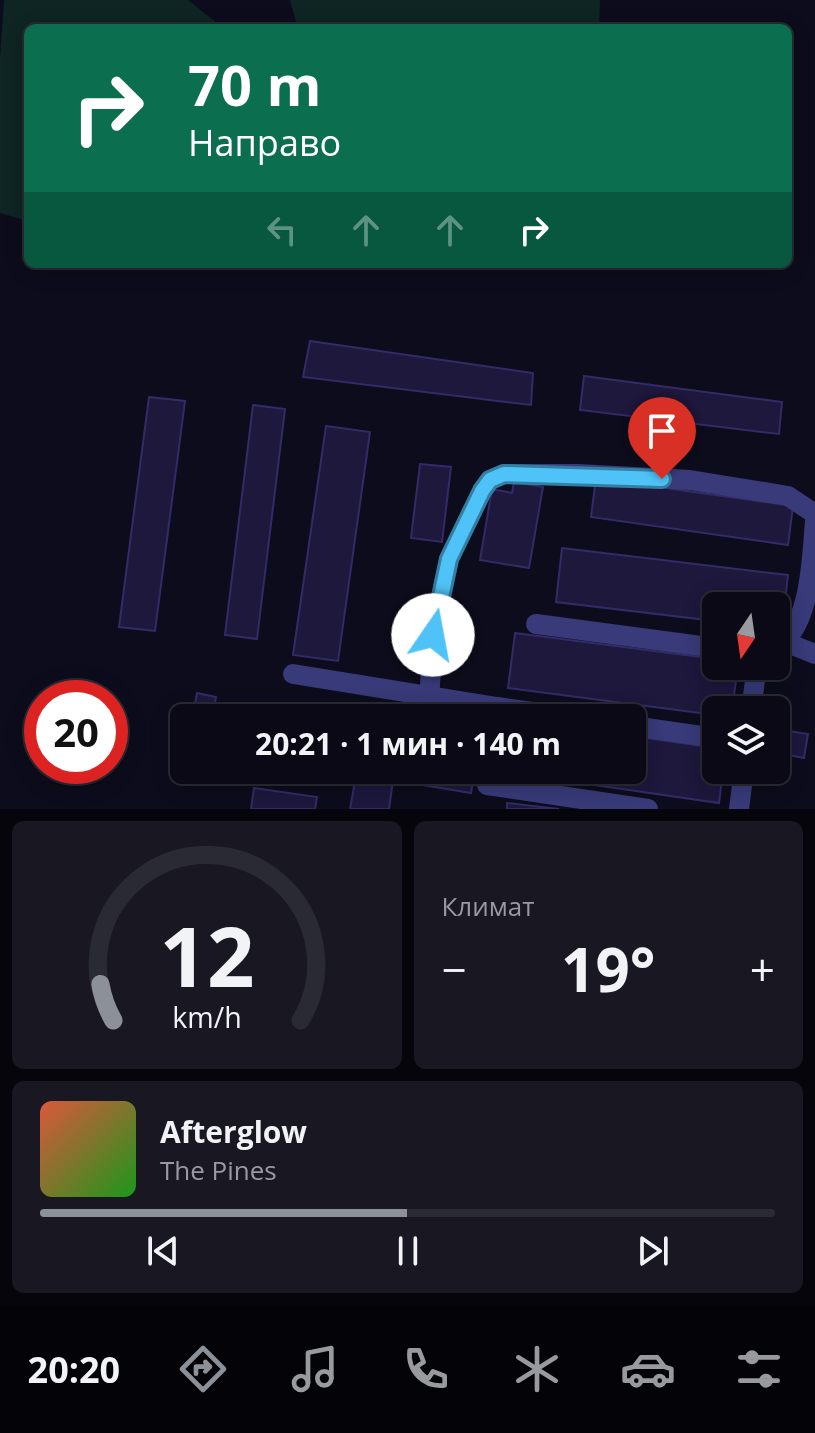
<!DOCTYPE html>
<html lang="ru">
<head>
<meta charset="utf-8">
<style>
  body { margin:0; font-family:"Open Sans",sans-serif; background:#181722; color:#f1f3f6; height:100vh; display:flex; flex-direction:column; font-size:30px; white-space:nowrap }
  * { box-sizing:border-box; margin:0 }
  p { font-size:26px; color:#999aa0 }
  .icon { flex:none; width:44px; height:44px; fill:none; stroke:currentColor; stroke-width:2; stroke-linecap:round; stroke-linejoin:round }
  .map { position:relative; height:809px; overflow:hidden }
  .drawer { display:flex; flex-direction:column; gap:12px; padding:12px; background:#06050c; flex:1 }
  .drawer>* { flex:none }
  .top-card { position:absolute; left:24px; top:24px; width:768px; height:244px; border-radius:12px; box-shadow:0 4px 20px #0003,0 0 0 2px #2a2a34; background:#0b6e4f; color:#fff; overflow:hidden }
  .needle { width:52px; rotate:193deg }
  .buttons { position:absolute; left:702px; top:592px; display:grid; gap:16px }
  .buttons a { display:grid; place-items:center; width:88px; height:88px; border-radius:12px; background:#0a0915; box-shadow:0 4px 20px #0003,0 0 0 2px #2a2a34; font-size:40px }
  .speed { position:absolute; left:24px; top:680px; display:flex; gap:16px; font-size:40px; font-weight:700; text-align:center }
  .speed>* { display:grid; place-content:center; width:104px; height:104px; border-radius:50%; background:#0a0915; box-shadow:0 4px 20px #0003,0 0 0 2px #2a2a34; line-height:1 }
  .speed .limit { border:12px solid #d22; background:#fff; color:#111 }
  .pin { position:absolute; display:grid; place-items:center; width:68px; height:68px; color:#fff; margin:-82px -34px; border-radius:50% 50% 50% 0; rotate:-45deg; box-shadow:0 0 8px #0007 }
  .pin .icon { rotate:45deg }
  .me { position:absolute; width:88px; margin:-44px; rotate:12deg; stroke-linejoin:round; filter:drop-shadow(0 0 6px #0008) }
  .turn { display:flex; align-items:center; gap:28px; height:168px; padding:0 32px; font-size:36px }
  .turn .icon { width:104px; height:104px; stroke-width:2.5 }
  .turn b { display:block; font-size:56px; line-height:68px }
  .lanes { display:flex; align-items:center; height:76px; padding:0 32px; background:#0003; justify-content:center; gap:40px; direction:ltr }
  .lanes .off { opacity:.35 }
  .big { font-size:60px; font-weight:700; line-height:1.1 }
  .drawer .widget { flex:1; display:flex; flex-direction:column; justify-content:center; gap:12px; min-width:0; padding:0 28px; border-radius:12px; background:#181722 }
  .drawer .dial { align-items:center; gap:0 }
  .dial svg { height:208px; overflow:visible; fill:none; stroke:#2a2a34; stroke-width:7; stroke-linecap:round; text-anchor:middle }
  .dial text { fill:#f1f3f6; stroke:none }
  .song { display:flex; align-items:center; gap:24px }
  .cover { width:96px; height:96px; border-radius:12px; background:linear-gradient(135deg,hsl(10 70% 55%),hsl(120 70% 35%)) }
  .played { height:8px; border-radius:4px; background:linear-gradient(90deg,#8c9099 50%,#2a2a34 50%) }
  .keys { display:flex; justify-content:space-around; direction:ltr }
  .heat { display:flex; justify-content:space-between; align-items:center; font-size:44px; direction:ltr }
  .drawer .tiles { flex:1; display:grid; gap:12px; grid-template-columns:1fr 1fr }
  .widget:last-child { grid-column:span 2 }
  .trip { position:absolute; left:170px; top:704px; width:476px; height:80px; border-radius:12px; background:#0a0915; box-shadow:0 4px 20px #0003,0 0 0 2px #2a2a34; font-weight:700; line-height:80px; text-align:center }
  .tab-bar { display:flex; height:128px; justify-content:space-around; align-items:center; background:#040408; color:#999aa0 }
  .tab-bar .icon { width:56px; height:56px }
  .tab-bar .selected { color:#8c9099 }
  .tab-bar b { font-size:36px; color:#f1f3f6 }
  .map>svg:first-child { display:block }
</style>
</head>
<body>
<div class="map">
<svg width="815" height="809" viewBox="0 0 815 809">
  <rect width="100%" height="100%" fill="#0d0c1c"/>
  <g fill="#0f2523">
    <path d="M 4,0 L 188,0 L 223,28 L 28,28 L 28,221 L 0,213 L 0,58 Z"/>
    <path d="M 290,0 L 600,0 L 599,28 L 298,28 Z"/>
  </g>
  <g fill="#1d183c" stroke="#332b67" stroke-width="2">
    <path d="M 310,341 L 533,373 L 531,405 L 303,377 Z"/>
    <path d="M 584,376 L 782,402 L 779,434 L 580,410 Z"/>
    <path d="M 149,397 L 185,401 L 155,631 L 119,627 Z"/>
    <path d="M 253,405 L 285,409 L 257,639 L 225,635 Z"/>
    <path d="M 326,426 L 370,432 L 338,661 L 293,655 Z"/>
    <path d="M 420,464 L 451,467 L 442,542 L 411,538 Z"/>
    <path d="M 596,478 L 793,506 L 788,545 L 591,517 Z"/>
    <path d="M 514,482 L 543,487 L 529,568 L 480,560 L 492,489 L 512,493 Z"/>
    <path d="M 562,548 L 788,575 L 782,629 L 776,628 L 776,606 L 716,606 L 716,621 L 556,602 Z"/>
    <path d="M 515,633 L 716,659 L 716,666 L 738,666 L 732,710 L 716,710 L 716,715 L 508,688 Z"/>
    <path d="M 197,693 L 216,697 L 212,718 L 184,718 L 184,745 L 175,743 L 181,711 L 193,714 Z"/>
    <path d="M 367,703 L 413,710 L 412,718 L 365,718 Z"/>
    <path d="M 782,730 L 808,734 L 804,758 L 778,753 Z"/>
    <path d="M 632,736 L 716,748 L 716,770 L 723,770 L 719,803 L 498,771 L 632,770 Z"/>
    <path d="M 357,770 L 475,770 L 471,793 L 393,780 L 389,809 L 350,809 Z"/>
    <path d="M 254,788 L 317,797 L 315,809 L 251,809 Z"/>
    <path d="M 507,803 L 559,809 L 507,809 Z"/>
  </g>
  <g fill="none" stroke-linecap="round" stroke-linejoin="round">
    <g stroke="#383a79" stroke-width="20">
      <path d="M 536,624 L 716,648"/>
      <path d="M 785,642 L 815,654"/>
      <path d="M 776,646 C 811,630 812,555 815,521"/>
      <path d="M 293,674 L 497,707"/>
      <path d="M 751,710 L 757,666"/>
      <path d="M 428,718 L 433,635 L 449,559 L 482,491 L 490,480 L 504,474 L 578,474 L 690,480 L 788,496 L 815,514"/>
      <path d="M 496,718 L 497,707 L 576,718"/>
      <path d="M 632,726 L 716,738"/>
      <path d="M 489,770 L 487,785 L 648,809"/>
      <path d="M 739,809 L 744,770"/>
    </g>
  </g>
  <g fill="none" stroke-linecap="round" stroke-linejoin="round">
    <defs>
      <path id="route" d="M 433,635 L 449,559 L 482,491 L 490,480 L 504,474 L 662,479"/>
    </defs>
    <use href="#route" stroke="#337fa1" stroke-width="20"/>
    <use href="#route" stroke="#4fc3f7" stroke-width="14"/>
  </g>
</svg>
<div class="buttons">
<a><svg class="needle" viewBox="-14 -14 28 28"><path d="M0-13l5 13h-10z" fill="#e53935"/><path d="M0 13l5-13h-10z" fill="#999aa0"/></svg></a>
<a><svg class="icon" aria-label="layers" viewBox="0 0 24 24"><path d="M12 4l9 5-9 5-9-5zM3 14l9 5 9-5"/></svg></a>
</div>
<div class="speed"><div class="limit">20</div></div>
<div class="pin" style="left:662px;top:479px;background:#d93025"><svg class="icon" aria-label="arrive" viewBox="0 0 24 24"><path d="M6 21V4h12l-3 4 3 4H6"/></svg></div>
<svg class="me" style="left:433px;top:635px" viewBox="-20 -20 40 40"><circle r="19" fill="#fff"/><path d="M0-13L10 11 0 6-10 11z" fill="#4fc3f7"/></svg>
<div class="trip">20:21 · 1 мин · 140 m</div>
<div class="top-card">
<div class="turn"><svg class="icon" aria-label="right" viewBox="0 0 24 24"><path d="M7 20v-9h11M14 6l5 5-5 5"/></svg><div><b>70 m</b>Направо</div></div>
<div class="lanes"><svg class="icon off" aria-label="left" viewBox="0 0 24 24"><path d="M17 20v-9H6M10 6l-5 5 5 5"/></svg><svg class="icon off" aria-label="ahead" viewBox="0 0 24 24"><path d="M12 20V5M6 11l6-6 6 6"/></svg><svg class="icon off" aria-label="ahead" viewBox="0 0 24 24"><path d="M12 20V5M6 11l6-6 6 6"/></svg><svg class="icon" aria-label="right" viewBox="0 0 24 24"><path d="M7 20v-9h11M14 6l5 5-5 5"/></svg></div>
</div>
</div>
<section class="drawer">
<div class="tiles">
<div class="widget dial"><svg viewBox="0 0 100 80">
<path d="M14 69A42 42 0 1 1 86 69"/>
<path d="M14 69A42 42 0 0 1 9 55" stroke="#8c9099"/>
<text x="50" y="56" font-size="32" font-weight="700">12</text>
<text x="50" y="72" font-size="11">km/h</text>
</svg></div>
<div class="widget"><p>Климат</p>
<div class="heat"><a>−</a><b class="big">19°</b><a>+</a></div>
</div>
<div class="widget">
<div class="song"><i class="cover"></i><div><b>Afterglow</b><p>The Pines</p></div></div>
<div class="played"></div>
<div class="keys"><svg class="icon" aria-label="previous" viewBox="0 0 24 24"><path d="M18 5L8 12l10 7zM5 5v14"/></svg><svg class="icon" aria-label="pause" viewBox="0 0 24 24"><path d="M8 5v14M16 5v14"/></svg><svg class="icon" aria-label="next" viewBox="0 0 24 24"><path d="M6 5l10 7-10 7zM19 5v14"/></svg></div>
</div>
</div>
</section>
<nav class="tab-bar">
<b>20:20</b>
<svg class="icon selected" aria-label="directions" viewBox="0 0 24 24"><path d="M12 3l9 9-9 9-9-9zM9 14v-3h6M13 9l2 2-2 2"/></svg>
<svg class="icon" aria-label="music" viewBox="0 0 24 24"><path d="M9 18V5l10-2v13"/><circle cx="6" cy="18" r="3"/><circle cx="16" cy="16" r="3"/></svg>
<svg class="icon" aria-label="phone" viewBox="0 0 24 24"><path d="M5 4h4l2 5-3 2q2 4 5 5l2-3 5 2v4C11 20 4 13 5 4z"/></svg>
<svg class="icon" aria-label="climate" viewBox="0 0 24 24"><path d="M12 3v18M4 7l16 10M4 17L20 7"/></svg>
<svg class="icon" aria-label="car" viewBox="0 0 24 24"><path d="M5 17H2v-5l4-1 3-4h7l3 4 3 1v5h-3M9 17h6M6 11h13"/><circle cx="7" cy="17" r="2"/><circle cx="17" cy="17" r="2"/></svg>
<svg class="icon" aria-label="filters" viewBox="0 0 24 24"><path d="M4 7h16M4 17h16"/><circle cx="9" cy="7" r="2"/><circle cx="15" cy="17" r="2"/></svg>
</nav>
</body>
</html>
